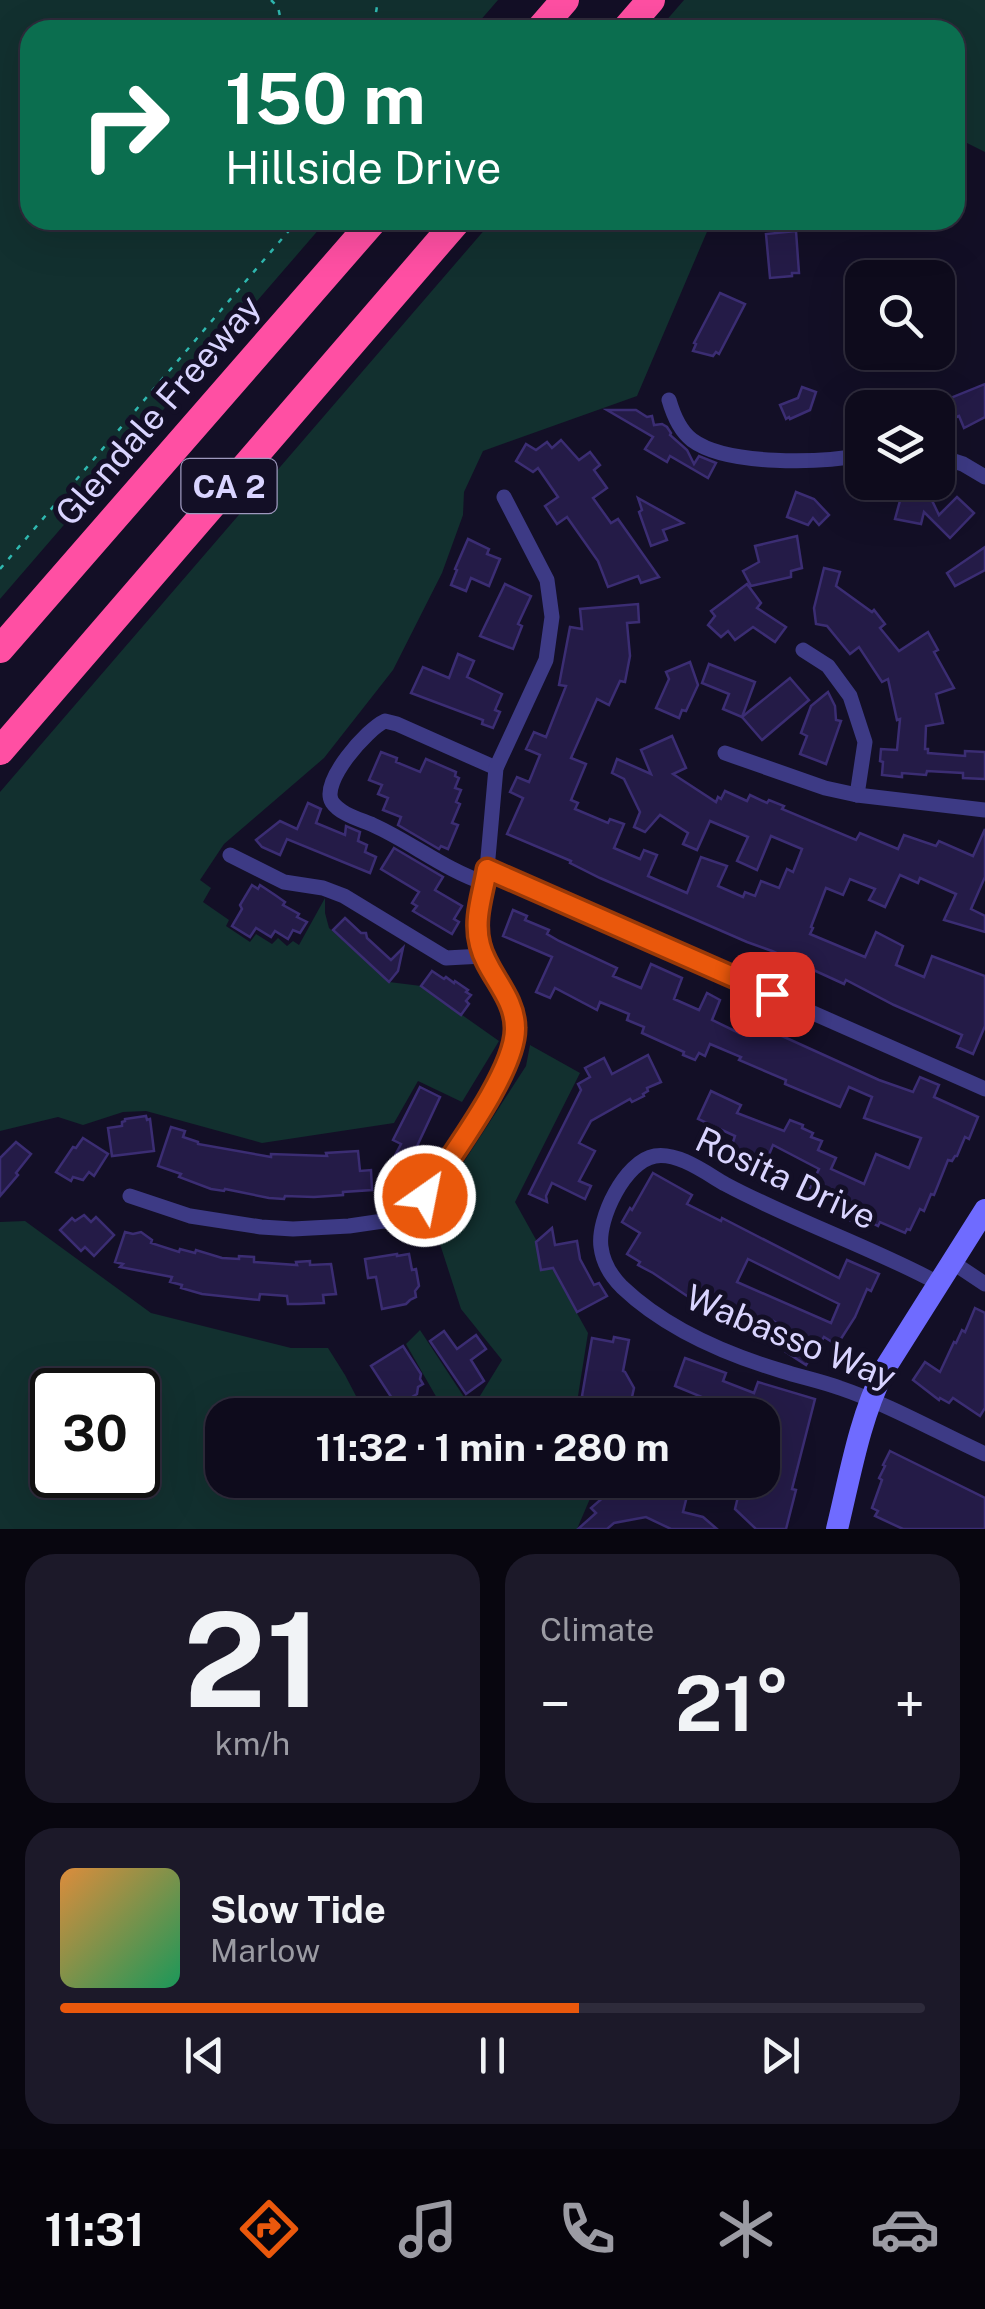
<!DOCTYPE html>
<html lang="en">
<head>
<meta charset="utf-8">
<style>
  body { margin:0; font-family:"Public Sans",sans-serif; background:#1c1929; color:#f1f3f6; height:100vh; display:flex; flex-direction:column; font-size:38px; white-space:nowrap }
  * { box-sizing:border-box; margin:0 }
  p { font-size:32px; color:#9b9ba3 }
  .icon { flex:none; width:55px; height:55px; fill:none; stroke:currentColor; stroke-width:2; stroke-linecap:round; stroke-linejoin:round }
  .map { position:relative; height:1529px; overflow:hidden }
  .side { display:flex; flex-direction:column; gap:25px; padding:25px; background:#08060f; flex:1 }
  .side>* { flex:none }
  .guide { position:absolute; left:20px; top:20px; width:945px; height:210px; border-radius:30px; box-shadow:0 10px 40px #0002,0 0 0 2px #2e2b3b; background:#0b6e4f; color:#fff; overflow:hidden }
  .buttons { position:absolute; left:845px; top:260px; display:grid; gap:20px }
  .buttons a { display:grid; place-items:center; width:110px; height:110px; border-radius:20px; background:#0e0b1c; box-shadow:0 10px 40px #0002,0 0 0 2px #2e2b3b; font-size:50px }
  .speed { position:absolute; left:30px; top:1368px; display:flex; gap:20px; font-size:50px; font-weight:700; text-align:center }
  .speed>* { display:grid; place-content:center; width:130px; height:130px; border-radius:50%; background:#0e0b1c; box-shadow:0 10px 40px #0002,0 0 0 2px #2e2b3b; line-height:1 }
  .speed .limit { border:5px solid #111; border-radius:15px; background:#fff; color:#111 }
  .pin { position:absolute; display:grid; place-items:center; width:85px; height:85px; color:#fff; margin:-42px; border-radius:20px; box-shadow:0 5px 15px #0006 }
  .me { position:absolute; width:110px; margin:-55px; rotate:33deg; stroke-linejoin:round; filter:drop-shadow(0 0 8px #0008) }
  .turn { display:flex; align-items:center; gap:35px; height:210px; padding:0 40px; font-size:45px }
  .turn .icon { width:130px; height:130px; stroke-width:2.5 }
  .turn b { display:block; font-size:70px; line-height:85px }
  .big { font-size:75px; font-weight:700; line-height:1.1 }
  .side .tile { flex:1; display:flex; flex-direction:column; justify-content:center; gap:15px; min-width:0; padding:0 35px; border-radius:30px; background:#1c1929 }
  .side .dial { align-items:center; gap:0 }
  .dial b { font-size:130px; line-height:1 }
  .song { display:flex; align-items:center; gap:30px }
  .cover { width:120px; height:120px; border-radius:15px; background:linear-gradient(135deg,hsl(30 70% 55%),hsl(150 70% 35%)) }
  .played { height:10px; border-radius:5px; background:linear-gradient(90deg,#ea580c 60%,#2e2b3b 60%) }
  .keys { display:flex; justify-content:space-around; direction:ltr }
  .heat { display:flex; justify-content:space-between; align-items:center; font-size:55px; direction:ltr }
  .side .tiles { flex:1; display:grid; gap:25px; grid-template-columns:1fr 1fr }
  .tile:last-child { grid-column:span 2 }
  .trip { position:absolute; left:205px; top:1398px; width:575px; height:100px; border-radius:30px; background:#0e0b1c; box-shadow:0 10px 40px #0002,0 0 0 2px #2e2b3b; font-weight:700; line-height:100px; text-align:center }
  .dock { display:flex; height:160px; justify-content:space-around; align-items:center; background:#06040b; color:#9b9ba3 }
  .dock .icon { width:70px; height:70px }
  .dock .current { color:#ea580c }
  .dock b { font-size:45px; color:#f1f3f6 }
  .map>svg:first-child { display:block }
</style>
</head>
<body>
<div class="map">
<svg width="985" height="1529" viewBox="0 0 985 1529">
  <rect width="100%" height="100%" fill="#130f26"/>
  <g fill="#12302f" fill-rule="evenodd">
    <path d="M 0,0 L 498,0 L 472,30 L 30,30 L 30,220 L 327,220 L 0,599 Z"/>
    <path d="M 684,0 L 985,0 L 985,152 L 955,137 L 955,30 L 658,30 Z"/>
    <path d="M 493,220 L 712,220 L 637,396 L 483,451 L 464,492 L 463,515 L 442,573 L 393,670 L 324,758 L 224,844 L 200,880 L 211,888 L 203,902 L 229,920 L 226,926 L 250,942 L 256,934 L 272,944 L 278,938 L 287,946 L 293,941 L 299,945 L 325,898 L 325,913 L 329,928 L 389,982 L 421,986 L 499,1041 L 462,1102 L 418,1081 L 394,1123 L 262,1143 L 146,1111 L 123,1112 L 83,1125 L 58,1117 L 0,1131 L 0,792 Z"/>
    <path d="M 530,1045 L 580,1073 L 515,1202 L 588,1333 L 575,1415 L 432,1415 L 442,1407 L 406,1344 L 420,1330 L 466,1400 L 475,1404 L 502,1360 L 461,1309 L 429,1210 L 441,1197 L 526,1066 Z"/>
    <path d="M 25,1221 L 151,1313 L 291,1348 L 328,1348 L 345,1375 L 366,1415 L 222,1415 L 222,1480 L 598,1480 L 577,1529 L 0,1529 L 0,1222 ZM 52,1390 L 138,1390 L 138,1475 L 52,1475 Z"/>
  </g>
  <g fill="#241b47" stroke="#3b2d73" stroke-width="2.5" fill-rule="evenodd">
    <path d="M 796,231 L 799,273 L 792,273 L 792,276 L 770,278 L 766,234 Z"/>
    <path d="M 720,293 L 745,304 L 719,354 L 716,352 L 713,356 L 693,351 L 696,344 L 694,343 Z"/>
    <path d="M 985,384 L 985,417 L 964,428 L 959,416 L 938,425 L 938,403 Z"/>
    <path d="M 802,387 L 816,392 L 810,410 L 790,419 L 789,417 L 786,419 L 780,405 L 798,398 Z"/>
    <path d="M 607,410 L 636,410 L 647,417 L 652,416 L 654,425 L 662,424 L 667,427 L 671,433 L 670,435 L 687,450 L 694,464 L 699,456 L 716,463 L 708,478 L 670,456 L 667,462 L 645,449 L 653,437 Z"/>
    <path d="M 561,440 L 579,460 L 590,452 L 600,465 L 594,470 L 607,488 L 593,498 L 611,523 L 618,519 L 659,577 L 641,583 L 638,576 L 608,587 L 598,561 L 567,517 L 557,524 L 545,506 L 558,497 L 538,468 L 533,472 L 516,461 L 526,444 L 536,450 L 547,442 L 552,448 Z"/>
    <path d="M 890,482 L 917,482 L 920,488 L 925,486 L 939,515 L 957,497 L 974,513 L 950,538 L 924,512 L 921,524 L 895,519 L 901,497 Z"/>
    <path d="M 796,492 L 814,499 L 829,515 L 819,525 L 813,518 L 808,525 L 787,517 Z"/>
    <path d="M 638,498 L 683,523 L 663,530 L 667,540 L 651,546 L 639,512 L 642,510 Z"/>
    <path d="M 797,536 L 802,568 L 791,571 L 791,577 L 751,586 L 743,571 L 759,562 L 755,546 Z"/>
    <path d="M 468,539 L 489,549 L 487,554 L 500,559 L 489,586 L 471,578 L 466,591 L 451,585 L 457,570 L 455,569 Z"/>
    <path d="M 985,547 L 985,570 L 955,586 L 947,573 Z"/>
    <path d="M 824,568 L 840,572 L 836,586 L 872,612 L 874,610 L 885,624 L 880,628 L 899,651 L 928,632 L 938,650 L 934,652 L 954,688 L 936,694 L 943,723 L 926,726 L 925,749 L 928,749 L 928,753 L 965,756 L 965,751 L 985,752 L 985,779 L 963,778 L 963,773 L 927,771 L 926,775 L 902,773 L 902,777 L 882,775 L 883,762 L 880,761 L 881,749 L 897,750 L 900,719 L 897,720 L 888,679 L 882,682 L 859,647 L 850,654 L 827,626 L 816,624 L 814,608 Z"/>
    <path d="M 505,584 L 531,596 L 518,624 L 522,626 L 513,649 L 480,636 Z"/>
    <path d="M 747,584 L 761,603 L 757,608 L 786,627 L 775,642 L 753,627 L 735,640 L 728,631 L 721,637 L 708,625 L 715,616 L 711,611 Z"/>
    <path d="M 638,604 L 639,622 L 627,623 L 630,656 L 625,682 L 620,681 L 609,705 L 597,699 L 571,758 L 586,764 L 571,800 L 578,803 L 575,809 L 608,823 L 610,819 L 624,824 L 614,848 L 640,859 L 644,850 L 657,855 L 648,876 L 687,893 L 701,857 L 727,866 L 718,886 L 743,897 L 745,892 L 755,896 L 761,881 L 779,888 L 787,869 L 793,872 L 802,849 L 771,836 L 757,870 L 737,861 L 748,837 L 710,821 L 697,850 L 683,844 L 688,833 L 660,815 L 645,832 L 634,827 L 640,812 L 624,779 L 612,773 L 617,759 L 651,774 L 641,750 L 672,736 L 686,768 L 673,774 L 716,802 L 718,797 L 721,799 L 725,791 L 747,801 L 750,795 L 767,803 L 769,800 L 784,806 L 782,809 L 856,840 L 860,833 L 898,849 L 904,835 L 936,846 L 939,841 L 973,856 L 985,829 L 985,877 L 971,909 L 985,916 L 985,932 L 944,920 L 956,894 L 920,878 L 918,883 L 900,875 L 885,907 L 869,900 L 875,889 L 850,879 L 843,895 L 826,888 L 811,927 L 813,928 L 810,934 L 865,957 L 876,932 L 903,946 L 896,965 L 924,977 L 932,956 L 985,976 L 985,1026 L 973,1054 L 957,1047 L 962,1035 L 894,1005 L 846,980 L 844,984 L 772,951 L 747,942 L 600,878 L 570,863 L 571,861 L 507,834 L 523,798 L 510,792 L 517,777 L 529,782 L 540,755 L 526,749 L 534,732 L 546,737 L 566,686 L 559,685 L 570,627 L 582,629 L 580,609 Z"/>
    <path d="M 458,654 L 474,661 L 467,677 L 502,694 L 495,710 L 500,712 L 493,728 L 482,724 L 483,720 L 411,693 L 423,667 L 449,678 Z"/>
    <path d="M 690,662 L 698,685 L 686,711 L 682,710 L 679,718 L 656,708 L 669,679 L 666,672 Z"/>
    <path d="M 709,664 L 755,682 L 742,717 L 723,709 L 729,694 L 702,683 Z"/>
    <path d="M 790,678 L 809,700 L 762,740 L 742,717 Z"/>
    <path d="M 828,692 L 835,706 L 836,720 L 841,721 L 826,764 L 800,754 L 807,736 L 801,733 L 811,706 Z"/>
    <path d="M 381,752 L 397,758 L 396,762 L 420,772 L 426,759 L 456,772 L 455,776 L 459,778 L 455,788 L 461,790 L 456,802 L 460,804 L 452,823 L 458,825 L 448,849 L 441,846 L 439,849 L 398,825 L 401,817 L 383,810 L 388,798 L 378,794 L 382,785 L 369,780 Z"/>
    <path d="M 308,803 L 321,809 L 316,823 L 345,835 L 346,826 L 360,832 L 358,841 L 367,845 L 365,852 L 376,857 L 370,873 L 287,839 L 280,855 L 262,847 L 256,840 L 280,821 L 297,829 Z"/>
    <path d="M 394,848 L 443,877 L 435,890 L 462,906 L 454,919 L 459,922 L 452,934 L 413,911 L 417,906 L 412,903 L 419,892 L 381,869 Z"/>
    <path d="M 252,885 L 258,889 L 260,885 L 275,895 L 285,902 L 283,905 L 299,914 L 297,917 L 307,922 L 300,933 L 293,930 L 288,939 L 275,931 L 271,937 L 256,928 L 250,937 L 232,926 L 242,909 L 240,905 Z"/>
    <path d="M 513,910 L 527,916 L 525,920 L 549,930 L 547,934 L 559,941 L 617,968 L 613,976 L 641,988 L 651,964 L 682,978 L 674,999 L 699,1010 L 707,993 L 720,1000 L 712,1020 L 739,1033 L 744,1022 L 770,1033 L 771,1031 L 879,1080 L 913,1092 L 920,1077 L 939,1085 L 934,1097 L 978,1117 L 969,1139 L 965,1137 L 957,1156 L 955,1156 L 952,1161 L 948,1160 L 934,1195 L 931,1194 L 924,1211 L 920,1209 L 910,1230 L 907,1229 L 905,1233 L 880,1222 L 878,1226 L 868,1221 L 865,1228 L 845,1218 L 850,1206 L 810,1188 L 819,1169 L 773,1145 L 766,1162 L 731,1148 L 735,1136 L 698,1119 L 711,1091 L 741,1105 L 737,1113 L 784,1131 L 790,1120 L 803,1125 L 802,1128 L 813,1133 L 811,1137 L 822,1141 L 818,1150 L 836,1158 L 831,1169 L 864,1184 L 876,1154 L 909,1168 L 921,1138 L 864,1118 L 872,1097 L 849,1087 L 840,1107 L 785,1084 L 786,1080 L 739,1060 L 741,1057 L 710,1044 L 705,1056 L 699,1053 L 695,1060 L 683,1055 L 684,1052 L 642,1033 L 644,1027 L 627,1020 L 629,1014 L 600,1002 L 597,1010 L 555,988 L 550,998 L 536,992 L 552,957 L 503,936 Z"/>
    <path d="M 345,918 L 361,933 L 366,933 L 367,938 L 391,960 L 403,948 L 398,971 L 389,982 L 333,930 Z"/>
    <path d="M 432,971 L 444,979 L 446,977 L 454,983 L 455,981 L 468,990 L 466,992 L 471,995 L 466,1001 L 469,1004 L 461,1015 L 421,986 Z"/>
    <path d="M 648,1055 L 661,1082 L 647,1088 L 648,1091 L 643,1094 L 644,1096 L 632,1102 L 630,1099 L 591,1121 L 579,1143 L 595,1151 L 579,1181 L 591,1186 L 585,1199 L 552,1183 L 546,1196 L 547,1202 L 529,1194 L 581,1090 L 578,1084 L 590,1077 L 585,1068 L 604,1058 L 612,1074 Z"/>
    <path d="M 420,1087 L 440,1097 L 403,1176 L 388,1169 L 401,1144 L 393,1140 Z"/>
    <path d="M 146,1116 L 147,1120 L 150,1119 L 154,1151 L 112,1156 L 108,1128 L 122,1126 L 122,1122 L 125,1121 L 125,1119 Z"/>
    <path d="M 171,1127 L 185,1131 L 183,1137 L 198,1142 L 198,1144 L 271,1157 L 271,1154 L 327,1156 L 326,1153 L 358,1151 L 360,1171 L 371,1170 L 372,1190 L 343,1192 L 343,1195 L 314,1197 L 285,1196 L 284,1199 L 269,1198 L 225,1189 L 224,1191 L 211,1189 L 179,1177 L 181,1174 L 158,1166 Z"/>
    <path d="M 83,1138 L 108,1154 L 94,1176 L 89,1172 L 83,1180 L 73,1177 L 71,1181 L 56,1172 L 73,1147 L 76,1148 Z"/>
    <path d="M 16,1142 L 31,1154 L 16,1173 L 18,1175 L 0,1196 L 0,1158 Z"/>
    <path d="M 653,1173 L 692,1195 L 687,1204 L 721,1221 L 722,1218 L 839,1278 L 847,1260 L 879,1274 L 871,1291 L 867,1289 L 855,1317 L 837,1345 L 824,1337 L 806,1365 L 786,1352 L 796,1335 L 770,1319 L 762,1331 L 747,1322 L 749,1319 L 718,1305 L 716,1311 L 693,1300 L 653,1273 L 638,1265 L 640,1262 L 627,1254 L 640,1233 L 622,1222 L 630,1208 L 632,1210 ZM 748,1259 L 839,1304 L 831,1323 L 737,1282 Z"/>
    <path d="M 84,1215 L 91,1222 L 96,1217 L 114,1235 L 94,1256 L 85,1247 L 81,1251 L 60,1230 L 72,1218 L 75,1221 Z"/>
    <path d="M 552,1228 L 555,1245 L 577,1241 L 580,1259 L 594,1285 L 599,1283 L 607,1296 L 577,1312 L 553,1268 L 541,1270 L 536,1242 Z"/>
    <path d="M 125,1232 L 133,1234 L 141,1232 L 152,1240 L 151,1243 L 179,1252 L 180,1249 L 195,1253 L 196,1250 L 222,1258 L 239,1259 L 239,1256 L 254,1257 L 254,1262 L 297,1265 L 296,1262 L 310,1261 L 310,1265 L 331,1264 L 336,1294 L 323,1295 L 324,1303 L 300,1304 L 288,1304 L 287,1296 L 260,1294 L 259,1300 L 202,1294 L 181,1288 L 182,1285 L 170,1282 L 172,1277 L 120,1267 L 123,1264 L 115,1262 Z"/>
    <path d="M 397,1254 L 397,1256 L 409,1254 L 412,1270 L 416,1269 L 419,1286 L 415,1291 L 416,1297 L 410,1300 L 406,1304 L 382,1309 L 376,1277 L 368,1278 L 365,1259 Z"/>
    <path d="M 975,1308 L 985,1313 L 985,1408 L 980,1416 L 953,1398 L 949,1403 L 940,1398 L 939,1400 L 913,1380 L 925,1362 L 940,1372 L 954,1342 L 956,1343 L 962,1330 L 965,1332 Z"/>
    <path d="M 444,1331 L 457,1349 L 476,1335 L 486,1349 L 471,1360 L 484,1381 L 466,1394 L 430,1341 Z"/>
    <path d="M 614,1337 L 629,1340 L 623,1371 L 625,1372 L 634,1388 L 632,1397 L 622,1405 L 607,1402 L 598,1412 L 582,1396 L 592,1338 L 613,1342 Z"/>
    <path d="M 403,1346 L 421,1374 L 420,1379 L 423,1384 L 418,1387 L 417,1394 L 397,1406 L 371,1366 Z"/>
    <path d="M 685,1358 L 726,1373 L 723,1381 L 754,1393 L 758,1382 L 815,1399 L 792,1489 L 796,1490 L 786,1529 L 756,1529 L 735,1509 L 742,1480 L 762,1480 L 762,1415 L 731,1415 L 709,1407 L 711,1403 L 702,1399 L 702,1397 L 675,1386 Z"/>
    <path d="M 890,1451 L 985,1498 L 985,1529 L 903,1529 L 875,1516 L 878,1511 L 872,1508 L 882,1480 L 879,1478 L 885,1466 L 883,1465 Z"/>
    <path d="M 611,1480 L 691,1480 L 683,1512 L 703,1517 L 717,1529 L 671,1529 L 646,1517 L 614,1523 L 607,1529 L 578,1529 L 596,1513 L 591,1508 L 606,1495 L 605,1488 L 612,1487 Z"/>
  </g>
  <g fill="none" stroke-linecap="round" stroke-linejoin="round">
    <g stroke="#2fb8b0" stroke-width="2.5" stroke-dasharray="5 8" stroke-linecap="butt">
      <path d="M 271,0 L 278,7 L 283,30"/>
      <path d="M 374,25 L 378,0"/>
      <path d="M 0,569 L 298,220"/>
    </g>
    <g stroke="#3d3a85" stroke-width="15">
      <path d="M 669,400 C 673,414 679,430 692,440 C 727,466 821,463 862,455"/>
      <path d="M 938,456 L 963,464 L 985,477"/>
      <path d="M 803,650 L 828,666 L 850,696 L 865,742 L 857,795"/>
      <path d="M 725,753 L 825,788 L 857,795 L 985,810"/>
      <path d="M 230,855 L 284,882 L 323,888 L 344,896 L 446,958 L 483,956"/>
      <path d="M 487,869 L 985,1089"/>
      <path d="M 485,883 C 445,870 411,842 373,825 C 359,819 340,814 332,802 C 320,782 367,729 385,721 L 397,724 L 496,768"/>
      <path d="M 130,1196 L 190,1216 L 261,1227 L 293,1229 L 349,1226 L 390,1220 L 403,1215 L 425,1195 L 504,1072 L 513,1047 L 515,1028 L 513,1012 L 503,989 L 483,956 L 479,943 L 479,908 L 487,869 L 496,768 L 546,660 L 552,617 L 547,580 L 504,497"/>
      <path d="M 952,1262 L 985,1284"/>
      <path d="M 938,1283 C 869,1246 794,1221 725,1184 C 706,1173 678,1152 655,1156 C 625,1161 597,1219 601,1247 C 603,1263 611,1276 622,1287 C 665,1328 725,1354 782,1371 C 801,1377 821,1381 840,1388 C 890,1405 937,1432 985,1454"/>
    </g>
    <path stroke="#6f6bff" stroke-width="22" d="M 837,1529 C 850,1476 859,1420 884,1370 L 985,1210"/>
    <g stroke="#ff4fa3" stroke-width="28">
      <path d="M 539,30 L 565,0"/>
      <path d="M 625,30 L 651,0"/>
      <path d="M 0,649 L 374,220"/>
      <path d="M 0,751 L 458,220"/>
    </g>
  </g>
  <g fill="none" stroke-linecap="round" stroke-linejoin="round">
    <defs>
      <path id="route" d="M 425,1196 C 450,1157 516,1071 515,1028 C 515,996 487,974 480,945 C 473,919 483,894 487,869 L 772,994"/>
    </defs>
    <use href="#route" stroke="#983908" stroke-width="25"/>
    <use href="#route" stroke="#ea580c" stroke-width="18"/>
  </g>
  <g text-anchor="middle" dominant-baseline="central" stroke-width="10" stroke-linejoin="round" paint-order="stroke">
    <rect fill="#130f26" stroke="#9e99be" stroke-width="2.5" x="181.5" y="459" width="95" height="54" rx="8"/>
    <g font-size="32" font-weight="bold" fill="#d9d4ff">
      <text x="229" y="486">CA 2</text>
    </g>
    <g font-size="35" fill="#d9d4ff" stroke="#130f26">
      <text transform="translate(158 410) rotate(-49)">Glendale Freeway</text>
      <text transform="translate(786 1178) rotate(25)">Rosita Drive</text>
      <text transform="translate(791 1337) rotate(22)">Wabasso Way</text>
    </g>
  </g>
</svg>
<div class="buttons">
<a><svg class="icon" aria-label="search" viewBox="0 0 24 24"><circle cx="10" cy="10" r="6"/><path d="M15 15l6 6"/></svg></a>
<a><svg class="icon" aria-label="layers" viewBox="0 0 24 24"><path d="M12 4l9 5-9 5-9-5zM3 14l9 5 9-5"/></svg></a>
</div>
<div class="speed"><div class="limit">30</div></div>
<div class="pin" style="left:772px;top:994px;background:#d93025"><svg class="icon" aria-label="arrive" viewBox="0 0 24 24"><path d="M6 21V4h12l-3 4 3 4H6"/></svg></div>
<svg class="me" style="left:425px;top:1196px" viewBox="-20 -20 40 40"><circle r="17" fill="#ea580c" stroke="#fff" stroke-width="3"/><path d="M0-11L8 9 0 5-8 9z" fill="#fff"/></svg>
<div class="trip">11:32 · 1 min · 280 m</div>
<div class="guide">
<div class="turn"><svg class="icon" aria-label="right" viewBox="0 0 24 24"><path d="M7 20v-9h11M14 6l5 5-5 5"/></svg><div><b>150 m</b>Hillside Drive</div></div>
</div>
</div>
<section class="side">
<div class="tiles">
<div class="tile dial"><b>21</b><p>km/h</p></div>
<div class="tile"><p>Climate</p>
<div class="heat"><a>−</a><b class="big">21°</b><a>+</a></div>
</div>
<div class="tile">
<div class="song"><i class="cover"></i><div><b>Slow Tide</b><p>Marlow</p></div></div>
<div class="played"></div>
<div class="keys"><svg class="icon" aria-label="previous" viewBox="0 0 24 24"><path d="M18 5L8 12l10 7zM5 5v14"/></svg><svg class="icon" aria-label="pause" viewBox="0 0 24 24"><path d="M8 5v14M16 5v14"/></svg><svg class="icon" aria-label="next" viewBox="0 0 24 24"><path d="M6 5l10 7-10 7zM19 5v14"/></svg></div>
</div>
</div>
</section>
<nav class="dock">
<b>11:31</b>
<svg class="icon current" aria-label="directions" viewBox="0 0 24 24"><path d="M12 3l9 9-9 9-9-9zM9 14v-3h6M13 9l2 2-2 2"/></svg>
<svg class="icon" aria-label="music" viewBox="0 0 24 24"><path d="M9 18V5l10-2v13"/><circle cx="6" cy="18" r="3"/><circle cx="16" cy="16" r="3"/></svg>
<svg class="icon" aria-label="phone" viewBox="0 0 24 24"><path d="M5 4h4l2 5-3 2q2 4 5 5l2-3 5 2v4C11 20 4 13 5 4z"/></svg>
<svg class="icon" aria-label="climate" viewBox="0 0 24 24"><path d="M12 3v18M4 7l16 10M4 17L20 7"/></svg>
<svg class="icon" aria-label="car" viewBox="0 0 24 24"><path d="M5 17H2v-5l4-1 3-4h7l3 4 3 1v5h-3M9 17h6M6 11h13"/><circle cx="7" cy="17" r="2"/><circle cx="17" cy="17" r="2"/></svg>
</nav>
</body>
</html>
